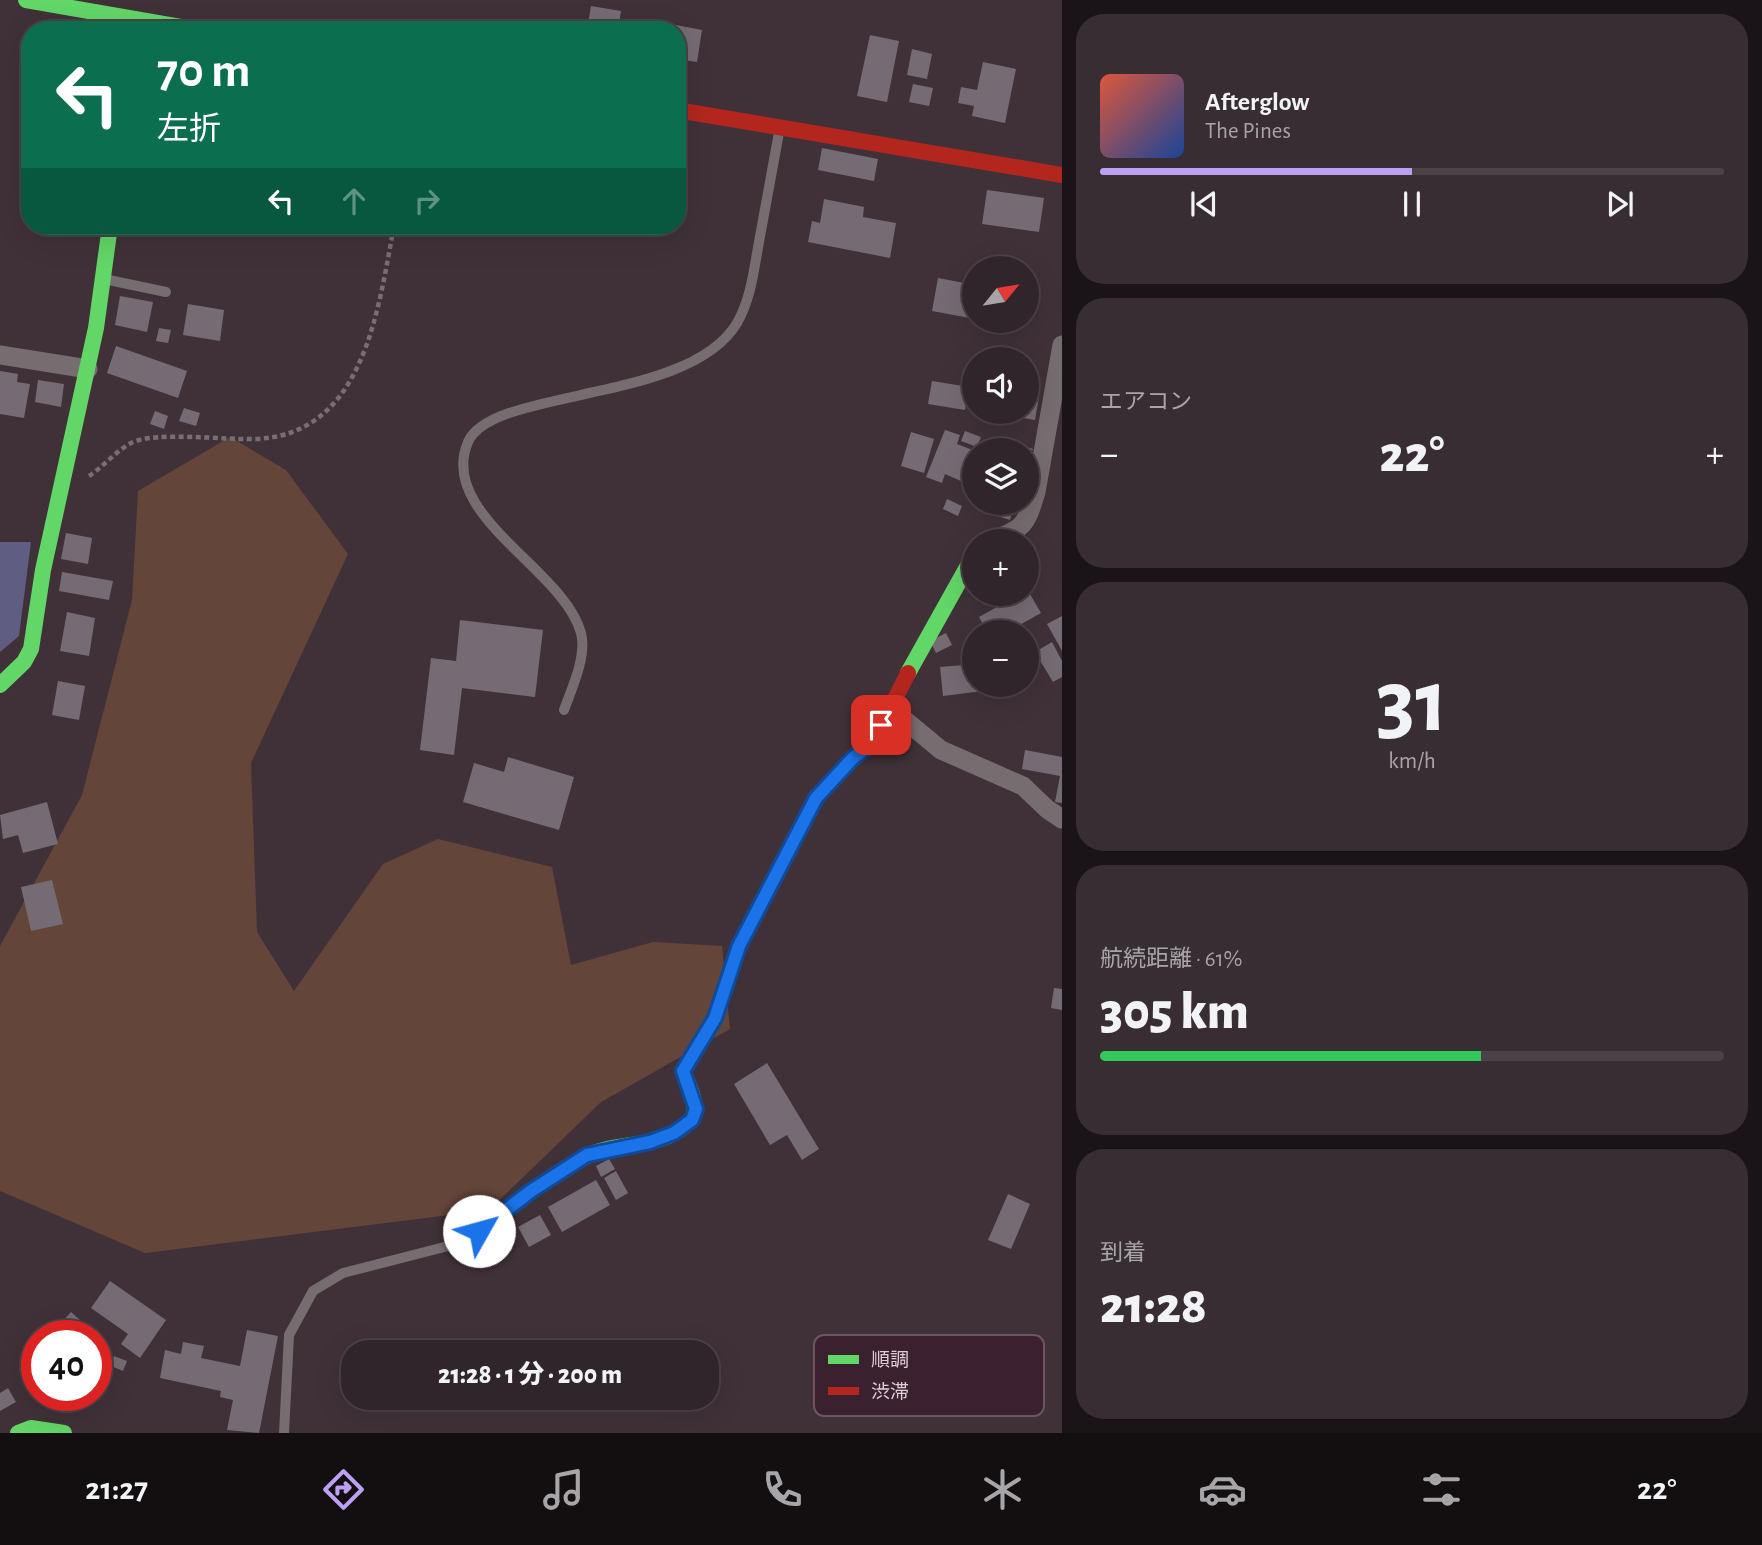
<!DOCTYPE html>
<html lang="ja">
<head>
<meta charset="utf-8">
<style>
  body { margin:0; font-family:"Alegreya Sans","Noto Sans JP",sans-serif; background:#382d33; color:#f1f3f6; height:100vh; display:flex; flex-direction:column; font-size:26px; white-space:nowrap }
  * { box-sizing:border-box; margin:0 }
  p { font-size:23px; color:#a8a5a9 }
  .icon { flex:none; width:38px; height:38px; fill:none; stroke:currentColor; stroke-width:2; stroke-linecap:round; stroke-linejoin:round }
  .map { position:relative; flex:1; overflow:hidden }
  .panel { display:flex; flex-direction:column; gap:14px; padding:14px; background:#1a1418; width:700px }
  .panel>* { flex:none }
  .hud { position:absolute; left:21px; top:21px; width:665px; height:214px; border-radius:28px; box-shadow:0 7px 28px #0002,0 0 0 2px #4b4247; background:#0b6e4f; color:#fff; overflow:hidden }
  .needle { width:46px; rotate:60deg }
  .buttons { position:absolute; left:962px; top:256px; display:grid; gap:14px }
  .buttons a { display:grid; place-items:center; width:77px; height:77px; border-radius:50%; background:#30252b; box-shadow:0 7px 28px #0002,0 0 0 2px #4b4247; font-size:35px }
  .speed { position:absolute; left:21px; top:1320px; display:flex; gap:14px; font-size:35px; font-weight:700; text-align:center }
  .speed>* { display:grid; place-content:center; width:91px; height:91px; border-radius:50%; background:#30252b; box-shadow:0 7px 28px #0002,0 0 0 2px #4b4247; line-height:1 }
  .speed .limit { border:10px solid #d22; background:#fff; color:#111 }
  .pin { position:absolute; display:grid; place-items:center; width:60px; height:60px; color:#fff; margin:-30px; border-radius:14px; box-shadow:0 4px 10px #0006 }
  .me { position:absolute; width:77px; margin:-38px; rotate:52deg; stroke-linejoin:round; filter:drop-shadow(0 0 5px #0008) }
  .turn { display:flex; align-items:center; gap:24px; height:147px; padding:0 21px; font-size:32px }
  .turn .icon { width:91px; height:91px; stroke-width:2.5 }
  .turn b { display:block; font-size:49px; line-height:60px }
  .lanes { display:flex; align-items:center; height:66px; padding:0 21px; background:#0003; justify-content:center; gap:35px; direction:ltr }
  .lanes .off { opacity:.35 }
  .big { font-size:52px; font-weight:800; line-height:1.1 }
  .panel .widget { flex:1; display:flex; flex-direction:column; justify-content:center; gap:10px; min-width:0; padding:0 24px; border-radius:28px; background:#382d33 }
  .panel .dial { align-items:center; gap:0 }
  .dial b { font-size:91px; line-height:1 }
  .song { display:flex; align-items:center; gap:21px }
  .cover { width:84px; height:84px; border-radius:10px; background:linear-gradient(135deg,hsl(10 70% 55%),hsl(220 70% 35%)) }
  .played { height:7px; border-radius:4px; background:linear-gradient(90deg,#bca0f2 50%,#4b4247 50%) }
  .keys { display:flex; justify-content:space-around; direction:ltr }
  .heat { display:flex; justify-content:space-between; align-items:center; font-size:38px; direction:ltr }
  .charge { height:10px; border-radius:5px; background:linear-gradient(90deg,#34c759 61%,#4b4247 0) }
  .trip { position:absolute; left:341px; top:1340px; width:378px; height:70px; border-radius:28px; background:#30252b; box-shadow:0 7px 28px #0002,0 0 0 2px #4b4247; font-weight:800; line-height:70px; text-align:center }
  .menu { display:flex; height:112px; justify-content:space-around; align-items:center; background:#130f11; color:#a8a5a9 }
  .menu .icon { width:49px; height:49px }
  .menu .current { color:#bca0f2 }
  .menu b { font-size:32px; color:#f1f3f6 }
  main { display:flex; flex:1; min-height:0 }
  .map>svg:first-child { display:block }
</style>
</head>
<body>
<main>
<div class="map">
<svg width="1062" height="1433" viewBox="0 0 1062 1433">
  <rect width="100%" height="100%" fill="#403139"/>
  <path fill="#63453a" d="M 230,437 L 286,470 L 348,554 L 251,763 L 257,932 L 294,991 L 383,864 L 438,839 L 552,867 L 571,965 L 653,942 L 722,946 L 730,1029 L 601,1102 L 489,1210 L 145,1253 L 0,1191 L 0,946 L 82,795 L 132,600 L 138,491 Z"/>
  <path fill="#5f5d81" d="M 0,542 L 31,542 L 19,636 L 0,652 Z"/>
  <g fill="#756b74">
    <path d="M 591,6 L 621,11 L 618,30 L 587,30 Z"/>
    <path d="M 660,22 L 702,30 L 697,62 L 677,59 L 677,30 L 658,30 Z"/>
    <path d="M 870,35 L 899,41 L 887,102 L 857,96 Z"/>
    <path d="M 912,49 L 932,54 L 927,79 L 907,75 Z"/>
    <path d="M 983,62 L 1016,69 L 1005,123 L 972,116 L 974,106 L 958,103 L 961,87 L 977,90 Z"/>
    <path d="M 913,84 L 933,88 L 929,106 L 909,102 Z"/>
    <path d="M 822,148 L 878,159 L 874,181 L 818,170 Z"/>
    <path d="M 987,190 L 1044,198 L 1039,232 L 982,224 Z"/>
    <path d="M 824,199 L 864,207 L 863,217 L 896,223 L 890,258 L 808,242 L 812,221 L 820,223 Z"/>
    <path d="M 938,278 L 975,285 L 975,319 L 932,311 Z"/>
    <path d="M 120,296 L 153,302 L 147,332 L 115,325 Z"/>
    <path d="M 188,304 L 224,310 L 220,341 L 183,335 Z"/>
    <path d="M 159,328 L 171,330 L 168,343 L 156,341 Z"/>
    <path d="M 116,346 L 187,371 L 178,398 L 107,373 Z"/>
    <path d="M 0,371 L 18,374 L 17,382 L 30,384 L 24,418 L 0,414 Z"/>
    <path d="M 38,380 L 64,384 L 61,407 L 35,402 Z"/>
    <path d="M 932,381 L 969,387 L 965,410 L 928,404 Z"/>
    <path d="M 1027,395 L 1039,397 L 1035,420 L 993,413 L 1027,411 Z"/>
    <path d="M 184,408 L 200,413 L 196,426 L 179,421 Z"/>
    <path d="M 155,411 L 168,416 L 164,429 L 150,424 Z"/>
    <path d="M 945,430 L 960,435 L 957,444 L 975,451 L 963,482 L 945,474 L 942,483 L 926,477 Z"/>
    <path d="M 965,431 L 981,437 L 977,447 L 961,441 Z"/>
    <path d="M 911,432 L 934,439 L 924,473 L 901,466 Z"/>
    <path d="M 998,438 L 1033,449 L 1033,450 L 1031,450 L 1028,459 L 1027,450 L 995,450 Z"/>
    <path d="M 947,499 L 962,506 L 958,516 L 943,509 Z"/>
    <path d="M 979,502 L 1015,502 L 1010,520 L 977,510 Z"/>
    <path d="M 66,533 L 92,538 L 88,564 L 61,559 Z"/>
    <path d="M 62,572 L 113,581 L 109,600 L 59,591 Z"/>
    <path d="M 1027,589 L 1041,613 L 1007,632 L 987,632 L 979,617 L 1022,593 L 1027,593 Z"/>
    <path d="M 67,612 L 95,618 L 89,656 L 60,651 Z"/>
    <path d="M 1062,616 L 1062,651 L 1047,624 Z"/>
    <path d="M 460,620 L 543,630 L 535,697 L 462,688 L 454,755 L 420,750 L 431,658 L 456,661 Z"/>
    <path d="M 946,633 L 952,645 L 936,653 L 930,641 Z"/>
    <path d="M 1052,642 L 1062,661 L 1062,677 L 1053,682 L 1035,652 Z"/>
    <path d="M 975,664 L 975,684 L 982,684 L 983,691 L 943,696 L 940,667 Z"/>
    <path d="M 58,681 L 85,686 L 79,720 L 52,715 Z"/>
    <path d="M 1025,750 L 1062,757 L 1062,803 L 1055,802 L 1060,776 L 1022,769 Z"/>
    <path d="M 508,757 L 574,777 L 559,830 L 463,802 L 474,763 L 504,772 Z"/>
    <path d="M 47,802 L 58,844 L 23,853 L 18,835 L 3,839 L 0,815 Z"/>
    <path d="M 52,880 L 63,924 L 31,931 L 21,887 Z"/>
    <path d="M 1054,988 L 1062,989 L 1062,1010 L 1051,1008 Z"/>
    <path d="M 767,1063 L 819,1149 L 802,1160 L 787,1135 L 770,1145 L 734,1084 Z"/>
    <path d="M 609,1159 L 615,1169 L 601,1177 L 596,1166 Z"/>
    <path d="M 616,1171 L 628,1193 L 616,1200 L 604,1178 Z"/>
    <path d="M 596,1180 L 610,1205 L 562,1232 L 548,1207 Z"/>
    <path d="M 1008,1194 L 1030,1204 L 1011,1249 L 988,1240 Z"/>
    <path d="M 540,1215 L 551,1235 L 529,1247 L 518,1227 Z"/>
    <path d="M 110,1281 L 166,1320 L 140,1358 L 121,1344 L 128,1334 L 91,1308 Z"/>
    <path d="M 71,1312 L 80,1320 L 70,1331 L 61,1323 Z"/>
    <path d="M 247,1330 L 278,1336 L 259,1433 L 227,1430 L 233,1400 L 220,1397 L 221,1391 L 160,1378 L 165,1350 L 181,1354 L 183,1342 L 204,1346 L 201,1358 L 240,1366 Z"/>
    <path d="M 114,1356 L 127,1361 L 123,1371 L 111,1366 Z"/>
    <path d="M 8,1388 L 16,1402 L 0,1411 L 0,1393 Z"/>
  </g>
  <g fill="none" stroke-linecap="round" stroke-linejoin="round">
    <path stroke="#776e72" stroke-width="4.5" stroke-dasharray="5 3.5" stroke-linecap="butt" d="M 89,476 C 103,467 116,451 131,443 C 154,431 224,440 253,439 C 364,437 378,310 394,226"/>
    <g stroke="#766d70" stroke-width="10">
      <path d="M 104,279 L 166,292"/>
      <path d="M 564,710 C 572,688 587,656 581,633 C 564,569 437,515 468,442 C 492,387 689,404 737,323 C 751,299 754,269 759,242 C 766,204 773,165 780,127"/>
      <path d="M 284,1433 L 289,1335 L 313,1291 L 343,1273 L 456,1244 L 478,1231"/>
    </g>
    <g stroke="#766d70" stroke-width="19">
      <path d="M 0,355 L 88,369"/>
      <path d="M 991,541 C 1023,529 1026,526 1036,492 L 1062,345"/>
      <path d="M 889,707 L 941,750 L 1023,786 L 1047,809 L 1062,819"/>
    </g>
    <g stroke="#63d668" stroke-width="16">
      <path d="M 26,0 L 198,30"/>
      <path d="M 908,673 L 975,553"/>
      <path d="M 0,685 L 24,662 L 31,649 L 43,570 L 96,328 L 110,226"/>
      <path d="M 479,1231 C 513,1205 547,1177 585,1157 C 616,1140 662,1151 690,1121 C 702,1109 688,1085 683,1071 L 702,1039"/>
      <path d="M 18,1433 L 31,1428 L 64,1433"/>
    </g>
    <g stroke="#b3261e" stroke-width="16">
      <path d="M 677,110 L 1062,175"/>
      <path d="M 702,1039 L 715,1018 L 739,946 L 816,798 L 853,758 L 873,743 L 908,673"/>
    </g>
  </g>
  <g fill="none" stroke-linecap="round" stroke-linejoin="round">
    <defs>
      <path id="route" d="M 479,1231 L 531,1191 L 587,1155 L 650,1142 L 674,1133 L 692,1120 L 696,1109 L 683,1071 L 715,1018 L 739,946 L 816,798 L 853,758 L 873,743 L 881,725"/>
    </defs>
    <use href="#route" stroke="#114b97" stroke-width="18"/>
    <use href="#route" stroke="#1a73e8" stroke-width="12"/>
  </g>
  <rect x="814" y="1335" width="230" height="81" rx="10" fill="#3b2130" stroke="#6c5562" stroke-width="2"/>
  <rect x="828" y="1355" width="31" height="9" fill="#63d668"/>
  <rect x="828" y="1387" width="31" height="8" fill="#b3261e"/>
  <g font-size="19" fill="#dfcdd6">
    <text x="871" y="1366">順調</text>
    <text x="871" y="1398">渋滞</text>
  </g>
</svg>
<div class="buttons">
<a><svg class="needle" viewBox="-14 -14 28 28"><path d="M0-13l5 13h-10z" fill="#e53935"/><path d="M0 13l5-13h-10z" fill="#a8a5a9"/></svg></a>
<a><svg class="icon" aria-label="sound" viewBox="0 0 24 24"><path d="M4 9h4l5-4v14l-5-4H4zM17 9q2 3 0 6"/></svg></a>
<a><svg class="icon" aria-label="layers" viewBox="0 0 24 24"><path d="M12 4l9 5-9 5-9-5zM3 14l9 5 9-5"/></svg></a>
<a>+</a>
<a>−</a>
</div>
<div class="speed"><div class="limit">40</div></div>
<div class="pin" style="left:881px;top:725px;background:#d93025"><svg class="icon" aria-label="arrive" viewBox="0 0 24 24"><path d="M6 21V4h12l-3 4 3 4H6"/></svg></div>
<svg class="me" style="left:479px;top:1231px" viewBox="-20 -20 40 40"><circle r="19" fill="#fff"/><path d="M0-13L10 11 0 6-10 11z" fill="#1a73e8"/></svg>
<div class="trip">21:28 · 1 分 · 200 m</div>
<div class="hud">
<div class="turn"><svg class="icon" aria-label="left" viewBox="0 0 24 24"><path d="M17 20v-9H6M10 6l-5 5 5 5"/></svg><div><b>70 m</b>左折</div></div>
<div class="lanes"><svg class="icon" aria-label="left" viewBox="0 0 24 24"><path d="M17 20v-9H6M10 6l-5 5 5 5"/></svg><svg class="icon off" aria-label="ahead" viewBox="0 0 24 24"><path d="M12 20V5M6 11l6-6 6 6"/></svg><svg class="icon off" aria-label="right" viewBox="0 0 24 24"><path d="M7 20v-9h11M14 6l5 5-5 5"/></svg></div>
</div>
</div>
<section class="panel">
<div class="widget">
<div class="song"><i class="cover"></i><div><b>Afterglow</b><p>The Pines</p></div></div>
<div class="played"></div>
<div class="keys"><svg class="icon" aria-label="previous" viewBox="0 0 24 24"><path d="M18 5L8 12l10 7zM5 5v14"/></svg><svg class="icon" aria-label="pause" viewBox="0 0 24 24"><path d="M8 5v14M16 5v14"/></svg><svg class="icon" aria-label="next" viewBox="0 0 24 24"><path d="M6 5l10 7-10 7zM19 5v14"/></svg></div>
</div>
<div class="widget"><p>エアコン</p>
<div class="heat"><a>−</a><b class="big">22°</b><a>+</a></div>
</div>
<div class="widget dial"><b>31</b><p>km/h</p></div>
<div class="widget"><p>航続距離 · 61%</p><b class="big">305 km</b><div class="charge"></div></div>
<div class="widget"><p>到着</p><b class="big">21:28</b></div>
</section>
</main>
<nav class="menu">
<b>21:27</b>
<svg class="icon current" aria-label="directions" viewBox="0 0 24 24"><path d="M12 3l9 9-9 9-9-9zM9 14v-3h6M13 9l2 2-2 2"/></svg>
<svg class="icon" aria-label="music" viewBox="0 0 24 24"><path d="M9 18V5l10-2v13"/><circle cx="6" cy="18" r="3"/><circle cx="16" cy="16" r="3"/></svg>
<svg class="icon" aria-label="phone" viewBox="0 0 24 24"><path d="M5 4h4l2 5-3 2q2 4 5 5l2-3 5 2v4C11 20 4 13 5 4z"/></svg>
<svg class="icon" aria-label="climate" viewBox="0 0 24 24"><path d="M12 3v18M4 7l16 10M4 17L20 7"/></svg>
<svg class="icon" aria-label="car" viewBox="0 0 24 24"><path d="M5 17H2v-5l4-1 3-4h7l3 4 3 1v5h-3M9 17h6M6 11h13"/><circle cx="7" cy="17" r="2"/><circle cx="17" cy="17" r="2"/></svg>
<svg class="icon" aria-label="filters" viewBox="0 0 24 24"><path d="M4 7h16M4 17h16"/><circle cx="9" cy="7" r="2"/><circle cx="15" cy="17" r="2"/></svg>
<b>22°</b>
</nav>
</body>
</html>
